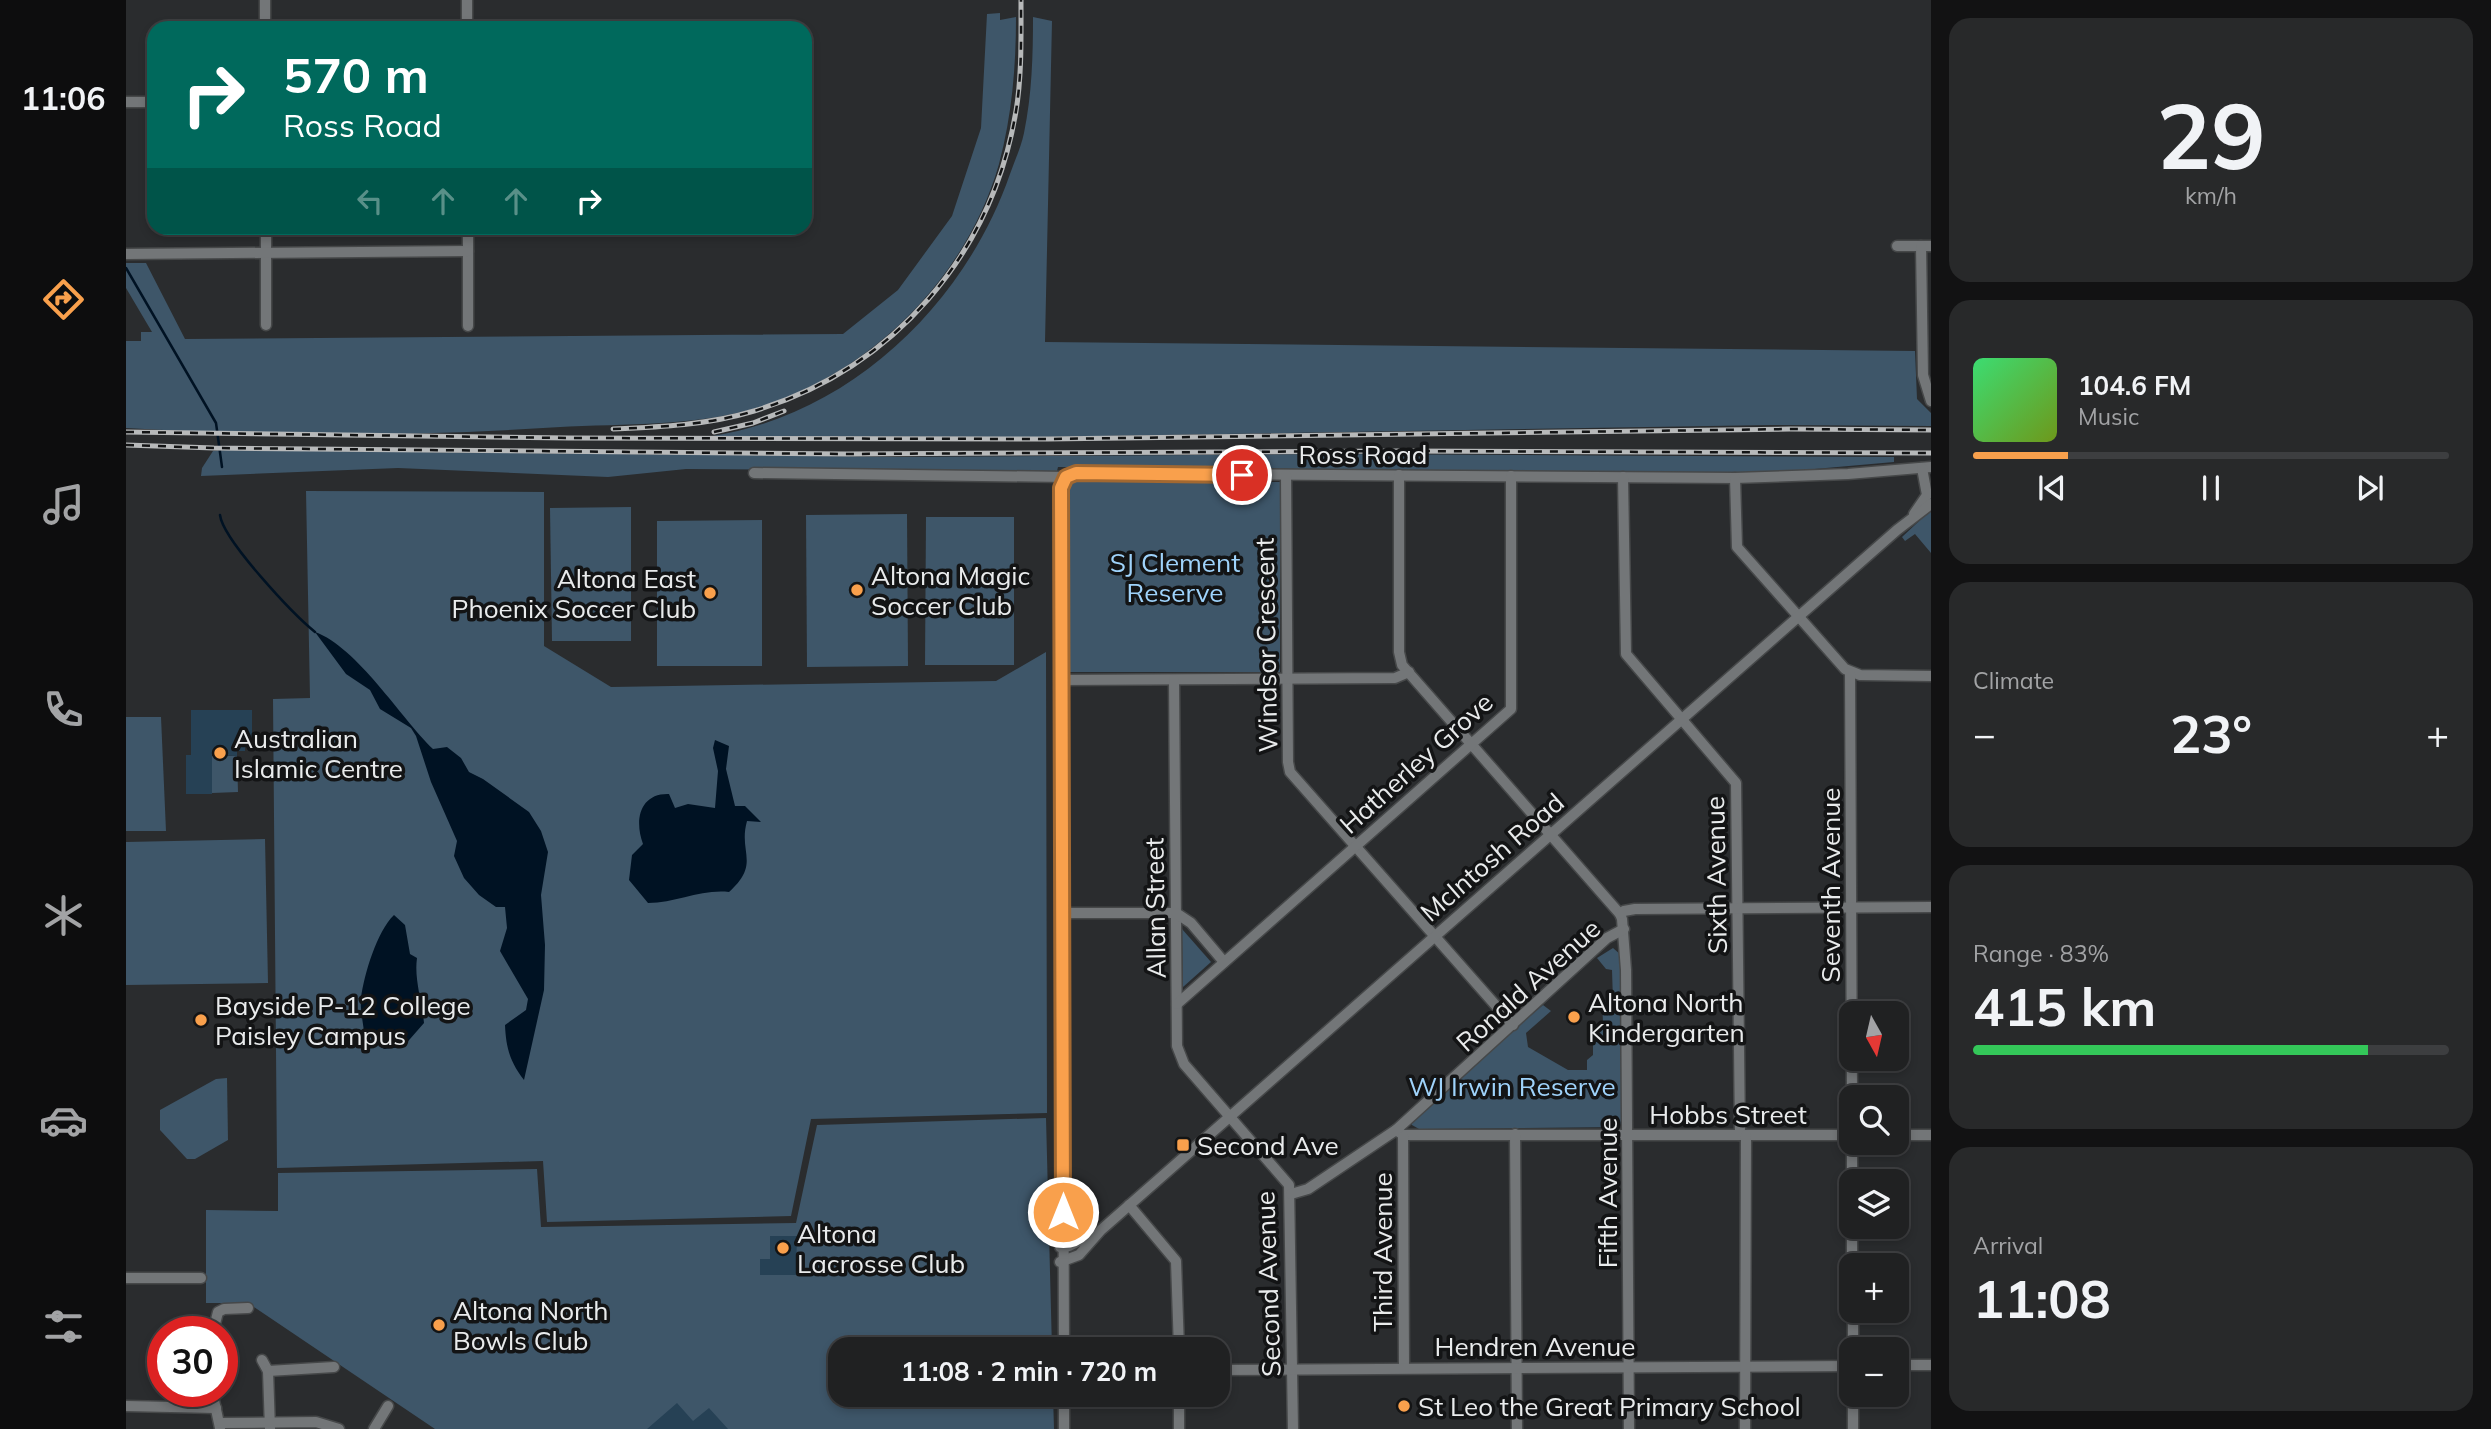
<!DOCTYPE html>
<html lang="en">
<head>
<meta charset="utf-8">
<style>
  body { margin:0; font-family:Mulish,sans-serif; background:#28292a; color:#f1f3f6; height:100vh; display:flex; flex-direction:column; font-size:26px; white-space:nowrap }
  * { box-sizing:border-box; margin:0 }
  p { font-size:23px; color:#a2a3a5 }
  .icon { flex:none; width:38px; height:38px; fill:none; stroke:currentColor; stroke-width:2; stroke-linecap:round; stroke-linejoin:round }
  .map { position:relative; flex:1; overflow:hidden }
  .drawer { display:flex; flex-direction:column; gap:18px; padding:18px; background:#121213; width:560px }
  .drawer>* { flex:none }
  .banner { position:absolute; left:21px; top:21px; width:665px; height:214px; border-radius:21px; box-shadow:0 4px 10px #0003,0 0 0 2px #3d3e40; background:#00695c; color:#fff; overflow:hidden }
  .needle { width:46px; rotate:172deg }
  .buttons { position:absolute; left:1713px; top:1001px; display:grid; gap:14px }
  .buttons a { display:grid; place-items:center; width:70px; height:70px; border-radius:14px; background:#202122; box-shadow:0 4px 10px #0003,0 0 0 2px #3d3e40; font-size:35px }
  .speed { position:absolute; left:21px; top:1316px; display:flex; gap:14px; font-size:35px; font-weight:700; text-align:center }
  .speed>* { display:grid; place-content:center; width:91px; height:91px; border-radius:50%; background:#202122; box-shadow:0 4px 10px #0003,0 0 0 2px #3d3e40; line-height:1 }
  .speed .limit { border:10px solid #d22; background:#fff; color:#111 }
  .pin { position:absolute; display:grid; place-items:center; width:60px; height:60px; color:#fff; margin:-30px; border:4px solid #fff; border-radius:50%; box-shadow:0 2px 7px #0007 }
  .me { position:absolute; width:77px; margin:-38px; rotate:0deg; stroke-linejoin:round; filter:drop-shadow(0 0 5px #0008) }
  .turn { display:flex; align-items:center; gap:24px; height:147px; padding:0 21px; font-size:32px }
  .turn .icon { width:91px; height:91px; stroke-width:2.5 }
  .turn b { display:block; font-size:49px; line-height:60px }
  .lanes { display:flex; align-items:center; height:66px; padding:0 21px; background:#0003; justify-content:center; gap:35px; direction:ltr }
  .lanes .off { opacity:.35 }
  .big { font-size:52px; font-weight:700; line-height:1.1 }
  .drawer .widget { flex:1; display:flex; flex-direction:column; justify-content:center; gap:10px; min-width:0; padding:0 24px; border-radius:21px; background:#28292a }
  .drawer .dial { align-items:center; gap:0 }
  .dial b { font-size:91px; line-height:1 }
  .song { display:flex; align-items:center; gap:21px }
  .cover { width:84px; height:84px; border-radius:10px; background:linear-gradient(135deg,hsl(140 70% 55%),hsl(80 70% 35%)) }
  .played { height:7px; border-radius:4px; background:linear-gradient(90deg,#f9a04c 20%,#3d3e40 20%) }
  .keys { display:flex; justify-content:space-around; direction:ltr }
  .heat { display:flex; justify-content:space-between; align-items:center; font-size:38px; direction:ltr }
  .charge { height:10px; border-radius:5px; background:linear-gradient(90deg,#34c759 83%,#3d3e40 0) }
  .trip { position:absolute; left:702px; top:1337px; width:402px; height:70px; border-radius:21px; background:#202122; box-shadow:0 4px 10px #0003,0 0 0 2px #3d3e40; font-weight:700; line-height:70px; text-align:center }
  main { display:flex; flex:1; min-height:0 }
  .tab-bar { display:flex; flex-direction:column; width:126px; justify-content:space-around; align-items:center; background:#0d0d0e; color:#a2a3a5 }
  .tab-bar .icon { width:49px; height:49px }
  .tab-bar .on { color:#f9a04c }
  .tab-bar b { font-size:32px; color:#f1f3f6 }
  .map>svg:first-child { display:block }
</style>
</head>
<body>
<main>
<nav class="tab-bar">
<b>11:06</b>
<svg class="icon on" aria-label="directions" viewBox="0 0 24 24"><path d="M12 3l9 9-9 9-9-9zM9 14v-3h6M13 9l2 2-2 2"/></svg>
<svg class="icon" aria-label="music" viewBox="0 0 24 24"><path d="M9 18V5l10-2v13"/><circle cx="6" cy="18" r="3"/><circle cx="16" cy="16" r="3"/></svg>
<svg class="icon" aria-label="phone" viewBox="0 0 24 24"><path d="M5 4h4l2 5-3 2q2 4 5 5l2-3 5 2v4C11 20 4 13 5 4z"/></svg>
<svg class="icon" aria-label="climate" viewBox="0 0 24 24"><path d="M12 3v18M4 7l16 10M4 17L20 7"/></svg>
<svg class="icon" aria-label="car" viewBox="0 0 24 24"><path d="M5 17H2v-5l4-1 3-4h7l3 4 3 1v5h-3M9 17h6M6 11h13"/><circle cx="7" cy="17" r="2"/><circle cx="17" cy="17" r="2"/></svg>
<svg class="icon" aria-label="filters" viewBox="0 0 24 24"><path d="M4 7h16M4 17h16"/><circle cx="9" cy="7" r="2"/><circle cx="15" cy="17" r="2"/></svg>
</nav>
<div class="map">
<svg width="1805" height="1429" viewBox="0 0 1805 1429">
  <rect width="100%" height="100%" fill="#2a2c2e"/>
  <g fill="#3e5669">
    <path d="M 874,13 L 874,20 L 890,17 C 890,67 886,115 873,164 C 840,280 742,376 627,409 C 559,428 487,423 417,428 C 278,437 137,436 0,428 L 0,341 L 15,341 L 15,332 L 26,332 L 0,288 L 0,263 L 20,263 L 59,339 L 717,334 L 772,290 L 826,216 L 855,128 L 861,14 Z"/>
    <path d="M 907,17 L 926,21 L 919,342 L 1789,351 L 1791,399 L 1805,413 L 1805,426 L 1645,425 L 909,437 L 587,436 C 725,414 839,304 884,174 C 889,160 895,147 898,133 C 906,94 907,56 907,17 Z"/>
    <path d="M 102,450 L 772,457 L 1202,454 L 1768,457 L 1768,462 L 1642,473 L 932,467 L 931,471 L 560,469 L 482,477 L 272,468 L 75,476 L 76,468 L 87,451 Z"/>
    <rect x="944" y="482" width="210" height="190"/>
    <path d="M 180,491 L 418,492 L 418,646 L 485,687 L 870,681 L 920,652 L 921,1113 L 685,1119 L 665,1216 L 421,1222 L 417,1161 L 151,1168 L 147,699 L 184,698 Z"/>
    <path d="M 505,507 L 505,641 L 426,641 L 424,508 Z"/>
    <path d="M 1805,510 L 1805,553 L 1789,534 L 1779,541 L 1776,537 Z"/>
    <path d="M 781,514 L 782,666 L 681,667 L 680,515 Z"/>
    <path d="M 800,517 L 888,517 L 888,665 L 799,665 Z"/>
    <path d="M 636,520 L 636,666 L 531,666 L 531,521 Z"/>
    <path d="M 0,717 L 35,717 L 40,831 L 0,831 Z"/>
    <path d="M 86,756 L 111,756 L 112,792 L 86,793 Z"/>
    <path d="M 139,839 L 142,983 L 0,985 L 0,842 Z"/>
    <path d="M 1056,929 L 1085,962 L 1057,987 Z"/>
    <path d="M 1487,948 L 1495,955 L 1497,1116 L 1496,1123 L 1492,1127 L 1293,1129 L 1286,1125 L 1285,1122 L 1298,1106 L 1417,1005 L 1425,1011 L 1400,1033 L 1402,1047 L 1442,1070 L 1461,1070 L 1461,1060 L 1467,1055 L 1467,1027 L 1477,1022 L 1476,1001 L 1487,1001 L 1486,970 L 1480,969 L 1471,958 Z"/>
    <path d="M 101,1078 L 102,1140 L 69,1159 L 61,1159 L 34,1130 L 34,1110 L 90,1079 Z"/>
    <path d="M 920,1118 L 926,1349 L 714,1349 L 714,1395 L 927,1395 L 928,1429 L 309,1429 L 122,1303 L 80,1303 L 80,1210 L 152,1211 L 152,1173 L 411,1169 L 415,1227 L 670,1223 L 691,1125 Z"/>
  </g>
  <g fill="#001223">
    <path d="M 189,632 C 231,647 275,718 307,749 L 321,747 L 335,758 L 343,772 L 357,779 L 403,812 L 415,831 L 422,852 L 415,895 L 419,945 L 418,990 L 398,1080 C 384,1062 380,1048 379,1025 L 400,1010 L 402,999 L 374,951 L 381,928 L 379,907 L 370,907 L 353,895 L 338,878 L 328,856 L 331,841 L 305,782 L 290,736 L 285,728 L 254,709 L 244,690 L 220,674 Z"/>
    <path d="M 589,740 L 603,746 L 600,769 L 609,806 L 619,806 L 635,822 L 621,821 C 612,853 635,863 603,892 C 575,889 550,903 522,903 L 503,880 L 506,855 L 517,844 C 508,820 514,793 543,794 L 549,808 L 562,804 L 589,808 L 592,771 L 587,748 Z"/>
    <path d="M 268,915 L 279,925 L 284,954 L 291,958 C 288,979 296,1001 298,1023 L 277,1047 L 258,1049 L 238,1032 C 237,1022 234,1009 235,998 C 238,975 251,931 268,915 Z"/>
  </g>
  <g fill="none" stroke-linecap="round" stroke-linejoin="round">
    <g stroke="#001223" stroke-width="2.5">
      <path d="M 0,268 L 90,423 L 96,467"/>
      <path d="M 94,515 C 97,540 167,614 189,632"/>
    </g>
  </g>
  <g fill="#264155">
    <path d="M 65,710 L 126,710 L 126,744 L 119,744 L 119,751 L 111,751 L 111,756 L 86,755 L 86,794 L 60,794 L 60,755 L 65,755 Z"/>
    <path d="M 644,1236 L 671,1236 L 670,1275 L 634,1275 L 634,1259 L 644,1259 Z"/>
    <path d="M 551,1403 L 567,1421 L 583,1408 L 602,1429 L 521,1429 Z"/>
  </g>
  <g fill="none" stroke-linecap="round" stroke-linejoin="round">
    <defs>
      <g id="street">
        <path d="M 139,0 L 139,28"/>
        <path d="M 341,0 L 341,28"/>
        <path d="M 0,102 L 28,102"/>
        <path d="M 140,228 L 140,325"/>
        <path d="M 342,228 L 342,326"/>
        <path d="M 1771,246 L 1805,246"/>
        <path d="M 1795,246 L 1797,375 L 1805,401"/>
        <path d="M 0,254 L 342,251"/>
        <path d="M 628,473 L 940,477 L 950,473 L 1609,478 L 1722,474 L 1805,467"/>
        <path d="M 1160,475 L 1162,762 L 1164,772 L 1387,1025"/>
        <path d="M 1273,475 L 1273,652 L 1276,665 L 1494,914 L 1496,919 L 1500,970 L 1503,1429"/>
        <path d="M 1497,477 L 1500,654 L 1610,783 L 1614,1135"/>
        <path d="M 1609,478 L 1611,547 L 1719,669 L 1734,675 L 1805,676"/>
        <path d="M 1788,514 L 1801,495 L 1796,468"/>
        <path d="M 1724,673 L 1726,1097"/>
        <path d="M 936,680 L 1269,678 L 1283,672"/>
        <path d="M 1048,680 L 1051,1046 L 1058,1064 L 1163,1185 L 1167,1429"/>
        <path d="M 937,913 L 1050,913 L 1065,923 L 1098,962"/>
        <path d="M 1494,914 L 1498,911 L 1509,909 L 1805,907"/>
        <path d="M 1051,1004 L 1385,709 L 1385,476"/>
        <path d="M 1270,1130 L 1277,1135 L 1726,1135"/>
        <path d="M 1389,1134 L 1391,1429"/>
        <path d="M 1277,1135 L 1278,1368"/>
        <path d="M 1771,1135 L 1805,1135"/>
        <path d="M 1726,1143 L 1726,1181"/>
        <path d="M 1165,1194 L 1182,1189 L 1270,1130 L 1481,938 L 1498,929"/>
        <path d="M 1003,1205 L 1050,1261 L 1053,1349"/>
        <path d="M 1726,1227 L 1726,1265"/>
        <path d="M 934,1247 L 943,1246 L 965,1235"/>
        <path d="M 934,1262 L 953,1255 L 975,1230 L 1771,530 L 1805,504"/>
        <path d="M 0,1278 L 75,1278"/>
        <path d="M 1727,1311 L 1727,1349"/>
        <path d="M 87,1332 L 92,1312 L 98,1309 L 122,1308"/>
        <path d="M 938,1349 L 935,488 L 940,477"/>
        <path d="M 136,1360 L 142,1371 L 144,1429"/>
        <path d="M 1771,1365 L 1805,1365"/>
        <path d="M 1092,1370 L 1726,1366"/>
        <path d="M 142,1371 L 208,1367"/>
        <path d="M 86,1391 L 94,1428"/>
        <path d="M 938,1395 L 938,1429"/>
        <path d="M 1053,1395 L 1053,1429"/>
        <path d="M 1727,1395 L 1727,1429"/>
        <path d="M 0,1406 L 90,1408"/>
        <path d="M 95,1423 L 190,1422 L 213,1429"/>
        <path d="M 248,1429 L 262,1406"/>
        <path d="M 1619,1429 L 1620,1135"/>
      </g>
    </defs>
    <use href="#street" stroke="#464849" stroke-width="13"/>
    <use href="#street" stroke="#737678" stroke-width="10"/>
    <defs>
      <g id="rail">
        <path d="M 487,429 C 534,427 582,425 628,411 C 767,369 866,255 890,111 C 896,75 895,37 895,0"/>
        <path d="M 0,432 L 443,438 L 922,439 L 1664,429 L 1805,430"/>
        <path d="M 588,432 L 627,423 L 658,411"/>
        <path d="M 0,445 L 88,448 L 720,454 L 1273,451 L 1805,453"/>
      </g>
    </defs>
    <use href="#rail" stroke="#b7b9ba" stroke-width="5"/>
    <use href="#rail" stroke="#131415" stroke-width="2.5" stroke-dasharray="8" stroke-linecap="butt"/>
  </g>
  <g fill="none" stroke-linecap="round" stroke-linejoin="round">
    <defs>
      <path id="route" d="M 937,1212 L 935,488 L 940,477 L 950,473 L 1116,475"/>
    </defs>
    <use href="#route" stroke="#a26831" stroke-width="18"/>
    <use href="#route" stroke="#f9a04c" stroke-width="12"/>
  </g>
  <g fill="#f9a04c" stroke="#131415" stroke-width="2.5">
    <circle cx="731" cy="590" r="7"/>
    <circle cx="584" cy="593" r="7"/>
    <circle cx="94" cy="753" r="7"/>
    <circle cx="1448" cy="1017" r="7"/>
    <circle cx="75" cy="1020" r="7"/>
    <rect x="1050" y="1138" width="14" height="14" rx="3.5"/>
    <circle cx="657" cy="1248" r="7"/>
    <circle cx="313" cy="1325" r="7"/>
    <circle cx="1278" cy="1406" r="7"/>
  </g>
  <g text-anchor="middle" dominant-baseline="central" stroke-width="7" stroke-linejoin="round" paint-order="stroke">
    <g font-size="26" fill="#e9ebec" stroke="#131415">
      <text x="1237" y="454">Ross Road</text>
      <text transform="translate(1140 645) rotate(-91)">Windsor Crescent</text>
      <text transform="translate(1290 763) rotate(-42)">Hatherley Grove</text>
      <text transform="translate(1366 857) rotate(-41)">McIntosh Road</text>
      <text transform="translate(1590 875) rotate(-91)">Sixth Avenue</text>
      <text transform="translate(1704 885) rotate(-90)">Seventh Avenue</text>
      <text transform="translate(1029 908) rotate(-91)">Allan Street</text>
      <text transform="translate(1402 985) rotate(-42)">Ronald Avenue</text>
      <text x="1602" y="1114">Hobbs Street</text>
      <text transform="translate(1481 1193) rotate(-90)">Fifth Avenue</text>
      <text transform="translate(1256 1252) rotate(-90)">Third Avenue</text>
      <text transform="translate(1142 1284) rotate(-92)">Second Avenue</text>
      <text x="1409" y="1346">Hendren Avenue</text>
    </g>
    <g font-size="26" fill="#9fd3fb" stroke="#131415">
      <text x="1049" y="562">SJ Clement<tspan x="1049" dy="30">Reserve</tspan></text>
      <text x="1386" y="1086">WJ Irwin Reserve</text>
    </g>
    <g font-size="26" fill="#e9ebec" stroke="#131415" text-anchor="start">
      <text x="745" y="575">Altona Magic<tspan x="745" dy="30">Soccer Club</tspan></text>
      <text x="570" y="578" text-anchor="end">Altona East<tspan x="570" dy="30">Phoenix Soccer Club</tspan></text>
      <text x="108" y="738">Australian<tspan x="108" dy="30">Islamic Centre</tspan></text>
      <text x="1462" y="1002">Altona North<tspan x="1462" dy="30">Kindergarten</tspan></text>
      <text x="89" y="1005">Bayside P-12 College<tspan x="89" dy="30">Paisley Campus</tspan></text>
      <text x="1071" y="1145">Second Ave</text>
      <text x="671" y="1233">Altona<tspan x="671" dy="30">Lacrosse Club</tspan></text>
      <text x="327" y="1310">Altona North<tspan x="327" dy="30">Bowls Club</tspan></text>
      <text x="1292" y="1406">St Leo the Great Primary School</text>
    </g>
  </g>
</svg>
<div class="buttons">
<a><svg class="needle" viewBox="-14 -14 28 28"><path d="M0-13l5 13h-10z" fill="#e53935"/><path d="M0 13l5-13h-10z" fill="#a2a3a5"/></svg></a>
<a><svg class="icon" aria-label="search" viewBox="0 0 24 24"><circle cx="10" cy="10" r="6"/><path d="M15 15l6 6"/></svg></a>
<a><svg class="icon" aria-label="layers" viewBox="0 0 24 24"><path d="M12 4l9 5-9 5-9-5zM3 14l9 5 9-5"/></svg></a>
<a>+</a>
<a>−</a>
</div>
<div class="speed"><div class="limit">30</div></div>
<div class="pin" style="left:1116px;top:475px;background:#d93025"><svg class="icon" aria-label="arrive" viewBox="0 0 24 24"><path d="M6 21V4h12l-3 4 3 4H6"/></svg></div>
<svg class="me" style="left:937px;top:1212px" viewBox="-20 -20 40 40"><circle r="17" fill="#f9a04c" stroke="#fff" stroke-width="3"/><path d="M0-11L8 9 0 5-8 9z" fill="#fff"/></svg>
<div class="trip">11:08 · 2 min · 720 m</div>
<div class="banner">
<div class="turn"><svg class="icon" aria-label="right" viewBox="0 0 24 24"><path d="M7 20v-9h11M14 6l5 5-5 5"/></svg><div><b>570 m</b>Ross Road</div></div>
<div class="lanes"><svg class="icon off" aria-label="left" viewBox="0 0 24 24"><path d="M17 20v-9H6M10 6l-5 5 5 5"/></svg><svg class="icon off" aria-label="ahead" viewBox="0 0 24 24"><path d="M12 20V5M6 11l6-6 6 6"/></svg><svg class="icon off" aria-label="ahead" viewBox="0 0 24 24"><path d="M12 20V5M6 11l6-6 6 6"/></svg><svg class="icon" aria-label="right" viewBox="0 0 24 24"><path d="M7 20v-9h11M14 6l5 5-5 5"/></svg></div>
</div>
</div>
<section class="drawer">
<div class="widget dial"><b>29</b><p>km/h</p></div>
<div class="widget">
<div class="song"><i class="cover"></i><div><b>104.6 FM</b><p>Music</p></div></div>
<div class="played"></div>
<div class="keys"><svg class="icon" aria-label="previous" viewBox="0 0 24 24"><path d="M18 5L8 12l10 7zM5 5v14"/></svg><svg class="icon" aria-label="pause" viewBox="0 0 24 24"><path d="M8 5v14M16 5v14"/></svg><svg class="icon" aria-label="next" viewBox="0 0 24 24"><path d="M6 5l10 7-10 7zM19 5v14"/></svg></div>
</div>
<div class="widget"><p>Climate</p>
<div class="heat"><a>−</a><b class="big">23°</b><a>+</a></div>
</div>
<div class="widget"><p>Range · 83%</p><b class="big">415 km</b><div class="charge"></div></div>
<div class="widget"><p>Arrival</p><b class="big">11:08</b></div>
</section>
</main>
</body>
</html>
